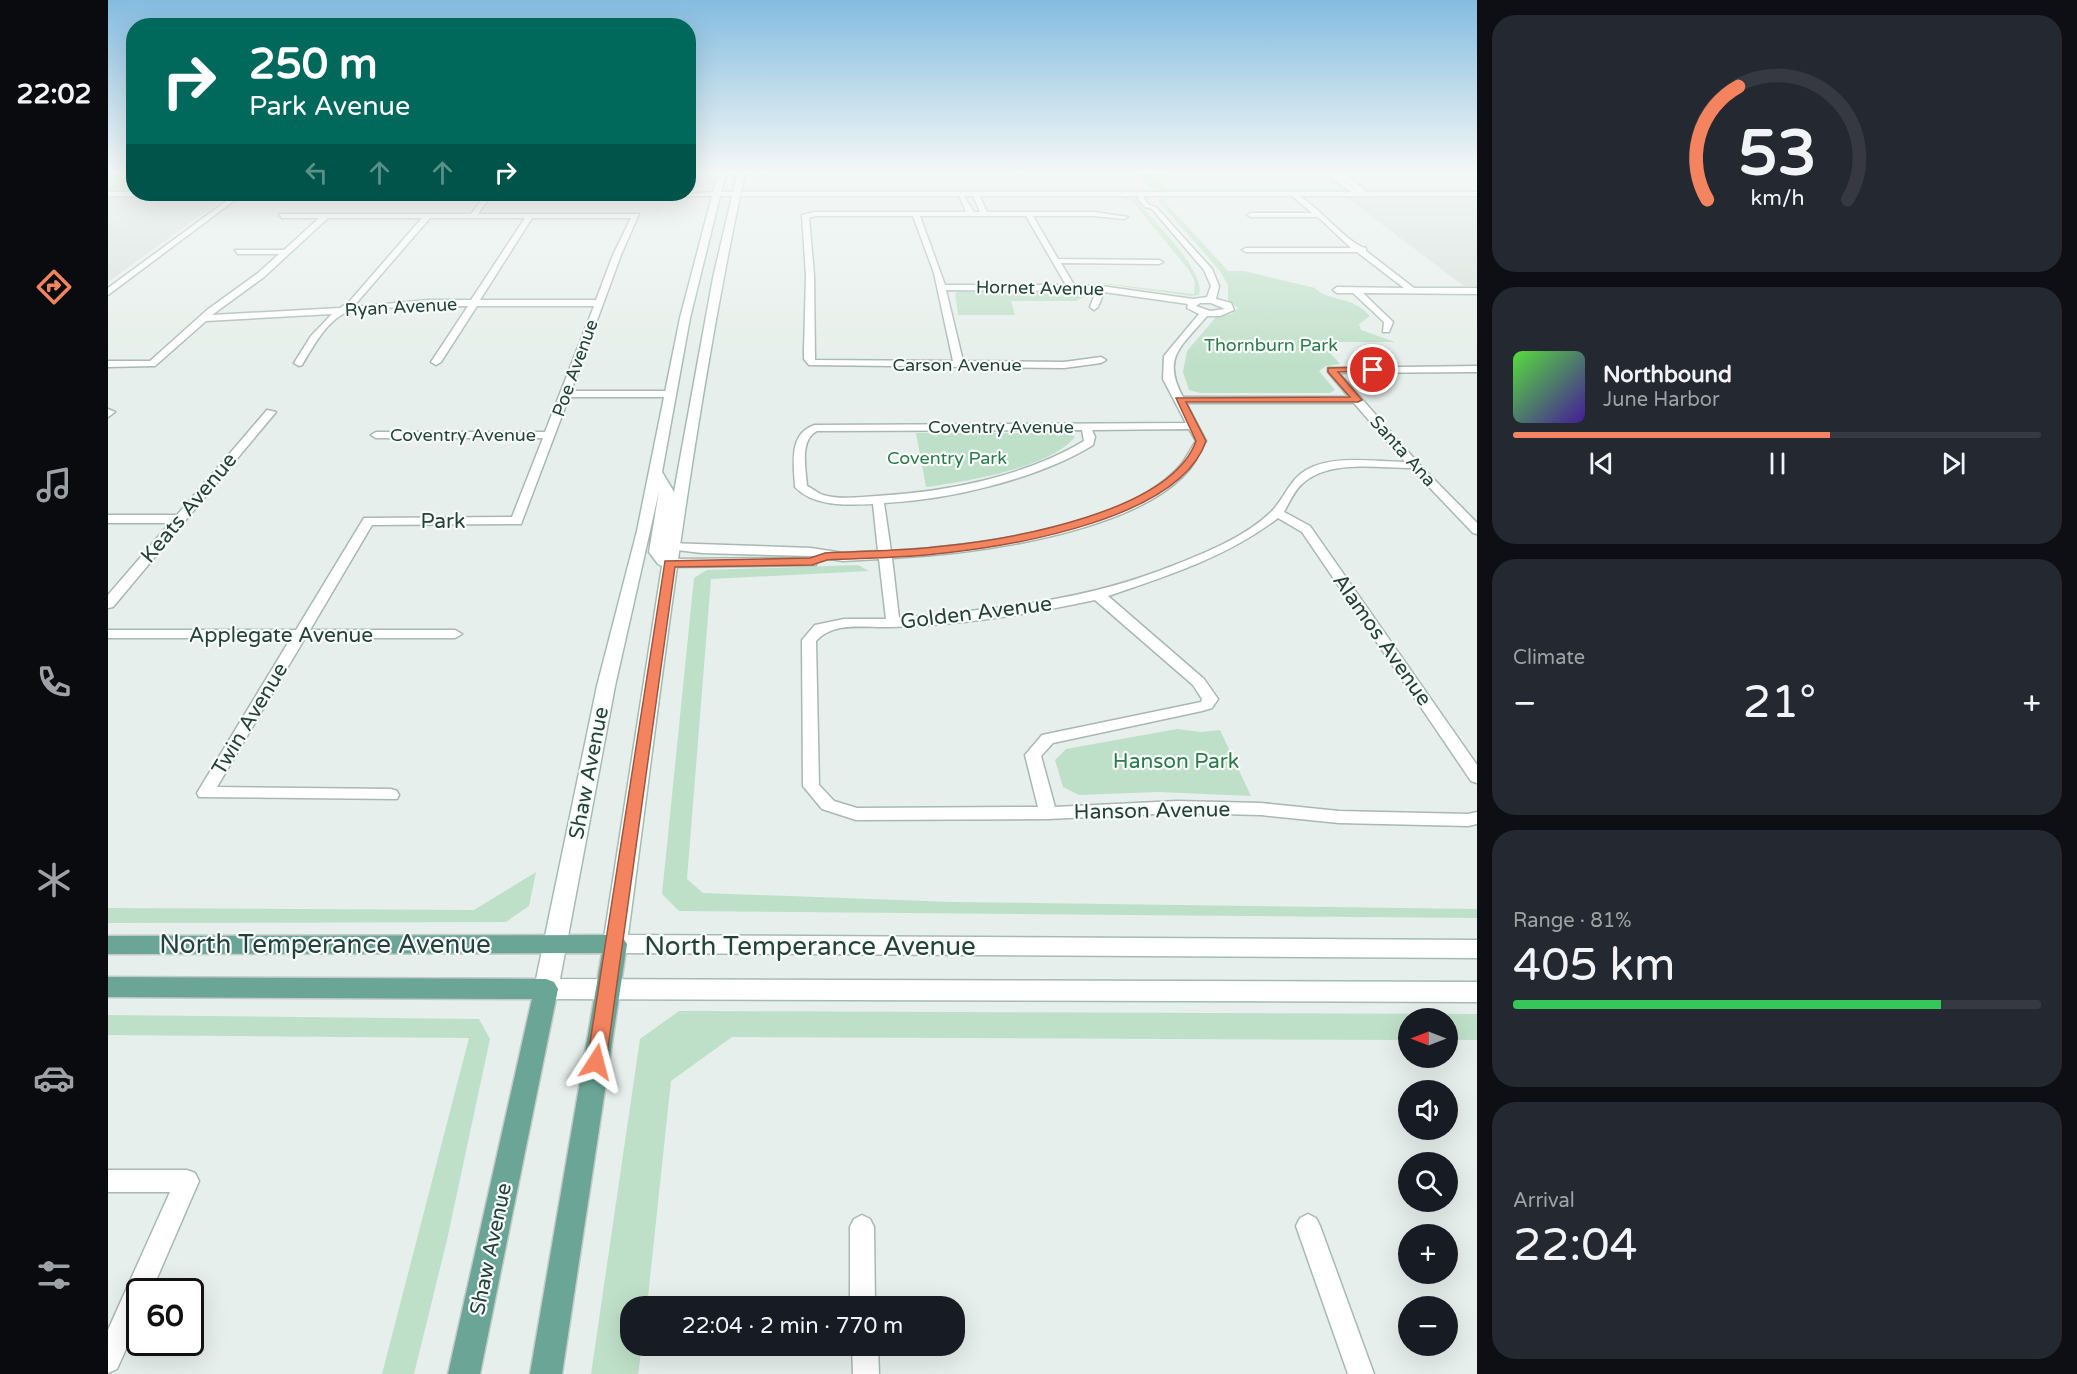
<!DOCTYPE html>
<html lang="en">
<head>
<meta charset="utf-8">
<style>
  body { margin:0; font-family:"Varela Round",sans-serif; background:#242831; color:#f1f3f6; height:100vh; display:flex; flex-direction:column; font-size:22px; white-space:nowrap }
  * { box-sizing:border-box; margin:0 }
  p { font-size:20px; color:#9ea1a6 }
  .icon { flex:none; width:33px; height:33px; fill:none; stroke:currentColor; stroke-width:2; stroke-linecap:round; stroke-linejoin:round }
  .map { position:relative; flex:1; overflow:hidden }
  .side { display:flex; flex-direction:column; gap:15px; padding:15px; background:#0d0f14; width:600px }
  .side>* { flex:none }
  .guide { position:absolute; left:18px; top:18px; width:570px; height:183px; border-radius:24px; box-shadow:0 6px 24px #0002; background:#00695c; color:#fff; overflow:hidden }
  .needle { width:39px; rotate:270deg }
  .controls { position:absolute; left:1290px; top:1008px; display:grid; gap:12px }
  .controls a { display:grid; place-items:center; width:60px; height:60px; border-radius:50%; background:#171b24; box-shadow:0 6px 24px #0002; font-size:30px }
  .speed { position:absolute; left:18px; top:1278px; display:flex; gap:12px; font-size:30px; font-weight:700; text-align:center }
  .speed>* { display:grid; place-content:center; width:78px; height:78px; border-radius:50%; background:#171b24; box-shadow:0 6px 24px #0002; line-height:1 }
  .speed .limit { border:3px solid #111; border-radius:9px; background:#fff; color:#111 }
  .pin { position:absolute; display:grid; place-items:center; width:51px; height:51px; color:#fff; margin:-26px; border:3px solid #fff; border-radius:50%; box-shadow:0 2px 6px #0007 }
  .me { position:absolute; width:66px; margin:-33px; rotate:9deg; stroke-linejoin:round; filter:drop-shadow(0 0 4px #0008) }
  .turn { display:flex; align-items:center; gap:21px; height:126px; padding:0 24px; font-size:27px }
  .turn .icon { width:78px; height:78px; stroke-width:2.5 }
  .turn b { display:block; font-size:42px; line-height:51px }
  .lanes { display:flex; align-items:center; height:57px; padding:0 24px; background:#0003; justify-content:center; gap:30px; direction:ltr }
  .lanes .off { opacity:.35 }
  .big { font-size:45px; font-weight:600; line-height:1.1 }
  .side .widget { flex:1; display:flex; flex-direction:column; justify-content:center; gap:9px; min-width:0; padding:0 21px; border-radius:24px; background:#242831 }
  .side .dial { align-items:center; gap:0 }
  .dial svg { height:156px; overflow:visible; fill:none; stroke:#363941; stroke-width:7; stroke-linecap:round; text-anchor:middle }
  .dial text { fill:#f1f3f6; stroke:none }
  .song { display:flex; align-items:center; gap:18px }
  .cover { width:72px; height:72px; border-radius:9px; background:linear-gradient(135deg,hsl(110 70% 55%),hsl(260 70% 35%)) }
  .played { height:6px; border-radius:3px; background:linear-gradient(90deg,#f4845f 60%,#363941 60%) }
  .keys { display:flex; justify-content:space-around; direction:ltr }
  .heat { display:flex; justify-content:space-between; align-items:center; font-size:33px; direction:ltr }
  .charge { height:9px; border-radius:4px; background:linear-gradient(90deg,#34c759 81%,#363941 0) }
  .trip { position:absolute; left:512px; top:1296px; width:345px; height:60px; border-radius:24px; background:#171b24; box-shadow:0 6px 24px #0002; font-weight:600; line-height:60px; text-align:center }
  main { display:flex; flex:1; min-height:0 }
  .dock { display:flex; flex-direction:column; width:108px; justify-content:space-around; align-items:center; background:#090b0e; color:#9ea1a6 }
  .dock .icon { width:42px; height:42px }
  .dock .active { color:#f4845f }
  .dock b { font-size:27px; color:#f1f3f6 }
  .map>svg:first-child { display:block }
</style>
</head>
<body>
<main>
<nav class="dock">
<b>22:02</b>
<svg class="icon active" aria-label="directions" viewBox="0 0 24 24"><path d="M12 3l9 9-9 9-9-9zM9 14v-3h6M13 9l2 2-2 2"/></svg>
<svg class="icon" aria-label="music" viewBox="0 0 24 24"><path d="M9 18V5l10-2v13"/><circle cx="6" cy="18" r="3"/><circle cx="16" cy="16" r="3"/></svg>
<svg class="icon" aria-label="phone" viewBox="0 0 24 24"><path d="M5 4h4l2 5-3 2q2 4 5 5l2-3 5 2v4C11 20 4 13 5 4z"/></svg>
<svg class="icon" aria-label="climate" viewBox="0 0 24 24"><path d="M12 3v18M4 7l16 10M4 17L20 7"/></svg>
<svg class="icon" aria-label="car" viewBox="0 0 24 24"><path d="M5 17H2v-5l4-1 3-4h7l3 4 3 1v5h-3M9 17h6M6 11h13"/><circle cx="7" cy="17" r="2"/><circle cx="17" cy="17" r="2"/></svg>
<svg class="icon" aria-label="filters" viewBox="0 0 24 24"><path d="M4 7h16M4 17h16"/><circle cx="9" cy="7" r="2"/><circle cx="15" cy="17" r="2"/></svg>
</nav>
<div class="map">
<svg width="1369" height="1374" viewBox="0 0 1369 1374">
  <rect width="100%" height="100%" fill="#e6efeb"/>
  <g fill="#d4dfda">
    <path d="M 0,197 L 114,197 L 116,198 L 0,282 Z"/>
    <path d="M 1239,198 L 1369,199 L 1369,286 L 1356,286 Z"/>
  </g>
  <g fill="#bfe0c8">
    <rect x="0" y="173" width="25" height="17"/>
    <path d="M 1030,173 L 1045,173 L 1051,176 L 1049,178 L 1058,188 L 1063,189 L 1232,189 L 1217,177 L 1223,178 L 1237,190 L 1050,191 L 1046,191 Z"/>
    <path d="M 1013,198 L 1027,199 C 1043,219 1098,270 1091,295 L 1083,296 L 976,281 L 1086,294 L 1087,282 L 1081,270 L 1024,201 Z"/>
    <path d="M 1063,198 L 1057,202 L 1120,271 L 1136,271 L 1207,288 C 1220,302 1244,295 1262,316 L 1251,324 L 1253,330 L 1287,342 L 1212,342 L 1232,364 L 1218,366 L 1211,371 L 1227,390 L 1222,393 L 1092,393 L 1081,390 L 1075,372 L 1079,351 L 1108,317 L 1124,314 L 1130,308 L 1120,300 L 1120,285 L 1112,271 L 1049,199 Z"/>
    <path d="M 855,290 L 971,290 L 979,295 L 968,301 L 903,301 L 907,315 L 850,315 L 847,293 Z"/>
    <path d="M 808,433 L 960,433 L 967,437 C 941,469 857,481 818,487 Z"/>
    <path d="M 750,565 L 761,571 L 603,579 L 579,879 L 595,893 L 845,902 L 1369,909 L 1369,918 L 571,911 L 554,894 L 586,578 L 599,570 Z"/>
    <path d="M 1069,729 L 1093,732 L 1112,730 L 1143,796 L 1051,792 L 971,795 L 955,787 L 947,760 L 958,749 Z"/>
    <path d="M 428,872 L 421,906 L 398,922 L 0,923 L 0,908 L 366,910 Z"/>
    <path d="M 571,1011 L 1369,1014 L 1369,1040 L 1340,1040 L 1340,1018 L 1300,1018 L 1300,1040 L 624,1037 L 563,1081 L 539,1306 L 522,1306 L 522,1346 L 534,1346 L 530,1374 L 483,1374 L 532,1039 Z"/>
    <path d="M 0,1015 L 371,1019 L 382,1039 L 339,1240 L 306,1374 L 274,1374 L 361,1038 L 0,1035 Z"/>
  </g>
  <g fill="none" stroke-linecap="round" stroke-linejoin="round">
    <defs>
      <g id="street">
        <path d="M 1369,173 L 1369,177 L 1240,177 L 1256,189 L 1258,194 L 1255,196 L 1242,191 L 1225,179 L 1224,176 L 1063,176 L 1060,174 ZM 1231,178 L 1249,190 L 1246,189 Z"/>
        <path d="M 868,193 L 871,195 L 879,212 L 986,212 L 1020,217 L 1016,219 L 986,216 L 925,216 L 950,259 L 1051,260 L 1055,262 L 1051,264 L 953,263 L 966,285 L 993,286 L 1085,299 L 1099,297 L 1103,286 L 1096,270 L 1044,209 L 1037,207 L 1030,199 L 1032,193 L 1036,193 L 1036,198 L 1041,205 L 1048,207 L 1104,269 L 1111,286 L 1108,299 L 1123,303 L 1126,310 L 1112,316 L 1099,316 C 1074,346 1053,357 1075,397 L 1241,397 L 1220,372 L 1220,368 L 1369,366 L 1369,372 L 1231,373 L 1310,463 L 1369,523 L 1369,534 L 1365,533 L 1303,468 C 1269,468 1221,459 1194,484 C 1186,491 1181,503 1176,512 L 1202,526 L 1369,765 L 1369,783 L 1363,781 L 1194,532 L 1170,518 C 1119,557 1059,576 1000,596 L 1096,679 L 1110,699 L 1104,708 L 1094,711 L 945,743 L 933,756 L 947,807 L 1069,801 L 1153,803 L 1231,811 L 1360,814 L 1369,812 L 1369,824 L 1360,826 L 1231,823 L 1153,815 L 1069,813 L 940,819 L 748,820 L 714,809 L 695,786 L 694,640 L 707,625 L 736,619 L 778,619 L 771,559 L 735,561 L 703,556 L 594,553 L 560,549 L 560,543 L 703,548 L 735,553 L 770,551 L 765,504 C 739,505 706,507 687,487 C 686,465 680,433 707,425 L 1078,423 L 1055,379 L 1056,356 L 1091,314 L 1079,308 L 1080,304 L 996,292 L 990,307 L 986,310 L 982,307 L 988,291 L 838,290 L 855,361 L 956,362 L 993,357 L 998,360 L 993,363 L 956,368 L 701,365 L 696,359 L 696,349 L 698,275 L 694,215 L 707,212 L 858,212 L 851,195 L 854,193 L 866,212 L 872,212 L 865,195 ZM 707,216 L 805,216 L 826,273 L 845,361 L 707,360 L 706,275 L 701,218 ZM 812,216 L 918,216 L 958,285 L 837,285 ZM 1092,303 L 1103,303 L 1117,309 L 1102,311 L 1088,306 ZM 1078,403 L 1246,403 L 1297,462 C 1268,462 1229,455 1202,468 C 1182,477 1178,497 1163,512 C 1137,537 1097,553 1064,566 C 974,602 886,609 791,618 L 784,558 C 864,554 1023,534 1079,472 C 1087,464 1092,451 1098,441 ZM 1081,429 L 1088,441 C 1082,450 1077,461 1070,468 C 1013,529 863,546 783,551 L 776,503 C 841,500 930,479 985,445 L 987,437 L 984,430 ZM 974,430 L 976,441 C 916,477 838,492 769,496 C 752,497 732,500 715,495 C 709,493 704,488 699,486 C 698,469 691,440 709,431 ZM 987,600 L 1085,685 L 1094,699 L 1093,702 L 934,735 L 917,755 L 930,807 L 749,808 L 726,801 L 711,785 L 708,641 C 726,621 757,628 782,627 C 851,626 920,614 987,600 Z"/>
        <path d="M 1186,193 C 1208,203 1240,245 1258,248 L 1258,251 L 1306,288 L 1369,288 L 1369,294 L 1255,293 L 1285,322 L 1281,332 L 1275,332 L 1276,322 L 1245,293 L 1229,293 L 1225,290 L 1229,287 L 1296,288 L 1249,252 L 1138,252 L 1134,250 L 1138,248 L 1243,248 L 1210,217 L 1143,217 L 1139,215 L 1143,213 L 1204,213 L 1184,196 Z"/>
        <path d="M 128,194 L 135,194 L 0,295 L 0,288 Z"/>
        <path d="M 378,194 L 384,194 L 370,214 L 531,214 L 513,255 L 463,391 L 563,391 L 568,394 L 563,397 L 461,397 L 413,524 L 264,525 L 202,630 L 347,630 L 354,634 L 347,638 L 197,638 L 109,787 L 283,789 L 289,791 L 291,795 L 289,799 L 91,797 L 89,793 L 183,638 L 0,638 L 0,630 L 188,630 L 256,518 L 404,517 L 435,438 L 268,438 L 263,435 L 268,432 L 437,432 L 486,306 L 369,306 L 333,362 L 328,365 L 323,362 L 360,306 C 339,306 249,306 235,314 C 216,325 205,347 194,365 L 191,366 L 186,363 L 203,336 L 224,314 L 98,321 L 47,366 L 0,367 L 0,361 L 42,361 L 99,310 L 150,273 L 171,254 L 130,254 L 127,250 L 176,250 L 211,218 L 174,218 L 171,214 L 363,214 ZM 220,218 L 314,218 L 241,302 L 232,308 L 104,315 L 156,277 ZM 322,218 L 417,218 L 363,300 L 320,300 L 245,307 ZM 424,218 L 523,218 L 505,255 L 488,300 L 372,300 Z"/>
        <path d="M 0,409 L 7,412 L 0,417 Z"/>
        <path d="M 159,410 L 168,412 L 5,607 L 0,608 L 0,595 L 62,523 L 0,523 L 0,515 L 69,515 Z"/>
        <path d="M 703,558 L 709,562 L 708,565 L 562,567 L 556,563 L 562,559 Z"/>
        <path d="M 0,1170 L 79,1170 L 87,1173 L 91,1181 L 43,1292 L 32,1292 L 32,1318 L 9,1369 L 0,1373 L 0,1330 L 62,1192 L 0,1192 Z"/>
        <path d="M 1200,1214 L 1208,1218 L 1212,1226 L 1266,1374 L 1240,1374 L 1188,1226 L 1192,1218 Z"/>
        <path d="M 754,1215 L 762,1219 L 766,1227 L 767,1306 L 742,1306 L 742,1227 L 746,1219 Z"/>
        <path d="M 744,1346 L 770,1346 L 771,1374 L 745,1374 Z"/>
      </g>
      <path id="secondary" d="M 610,173 L 618,173 L 613,192 L 625,192 L 629,173 L 637,173 L 633,192 L 1369,192 L 1369,196 L 632,196 C 581,440 553,688 520,935 L 1369,940 L 1369,958 L 507,953 L 499,950 L 495,944 L 554,566 L 550,564 L 541,552 L 551,491 L 507,686 L 452,979 L 1369,982 L 1369,1002 L 438,999 L 430,996 L 426,989 L 489,686 L 529,531 L 572,318 L 604,196 L 0,196 L 0,192 L 580,194 L 605,192 ZM 612,196 L 624,196 L 605,278 L 566,492 L 554,472 L 582,318 Z"/>
      <g id="primary">
        <path d="M 507,935 L 515,938 L 519,944 L 454,1374 L 422,1374 L 494,953 L 0,954 L 0,936 Z"/>
        <path d="M 0,977 L 438,979 L 446,982 L 450,989 L 372,1374 L 340,1374 L 424,999 L 0,997 Z"/>
      </g>
    </defs>
    <use href="#street" stroke="#a8b8b2" stroke-width="3"/>
    <use href="#secondary" stroke="#a4bbb3" stroke-width="3"/>
    <use href="#primary" stroke="#c2cac8" stroke-width="3"/>
    <use href="#street" fill="#fff" fill-rule="evenodd"/>
    <use href="#secondary" fill="#fff" fill-rule="evenodd"/>
    <use href="#primary" fill="#6aa596" fill-rule="evenodd"/>
  </g>
  <linearGradient id="sky" x2="0" y2="1"><stop stop-color="#84bce0"/><stop offset="0.47" stop-color="#f4f8f6"/><stop offset="1" stop-color="#f4f8f6" stop-opacity="0"/></linearGradient>
  <rect width="1369" height="365" fill="url(#sky)"/>
  <path fill="#f4845f" stroke="#9f563e" stroke-width="1.5" d="M 1265,367 L 1269,370 L 1268,371 L 1230,372 L 1254,400 L 1250,402 L 1078,402 L 1098,441 C 1072,518 909,545 837,553 C 798,558 758,558 719,560 L 704,565 L 567,567 L 498,1062 L 495,1068 L 488,1070 L 482,1068 L 479,1062 L 557,561 L 702,558 L 717,553 C 756,551 797,551 836,546 C 903,539 1063,512 1088,441 L 1068,398 L 1242,397 L 1220,372 L 1220,368 Z"/>
  <g text-anchor="middle" dominant-baseline="central" stroke-width="4.5" stroke-linejoin="round" paint-order="stroke">
    <g font-size="18" fill="#24423a" stroke="#f7fbf9">
      <text transform="translate(932 288) rotate(1)">Hornet Avenue</text>
      <text transform="translate(293 307) rotate(-3)">Ryan Avenue</text>
      <text x="849" y="365">Carson Avenue</text>
      <text transform="translate(467 368) rotate(-70)">Poe Avenue</text>
      <text x="893" y="427">Coventry Avenue</text>
      <text x="355" y="435">Coventry Avenue</text>
      <text transform="translate(1295 451) rotate(48)">Santa Ana</text>
    </g>
    <g font-size="18" fill="#2d7a4b" stroke="#f7fbf9">
      <text x="1163" y="345">Thornburn Park</text>
      <text x="839" y="458">Coventry Park</text>
    </g>
    <g font-size="21" fill="#24423a" stroke="#f7fbf9">
      <text transform="translate(81 508) rotate(-50)">Keats Avenue</text>
      <text x="335" y="521">Park</text>
      <text transform="translate(868 613) rotate(-7)">Golden Avenue</text>
      <text x="173" y="635">Applegate Avenue</text>
      <text transform="translate(1274 640) rotate(55)">Alamos Avenue</text>
      <text transform="translate(142 719) rotate(-59)">Twin Avenue</text>
      <text transform="translate(481 773) rotate(-79)">Shaw Avenue</text>
      <text transform="translate(1044 811) rotate(-1)">Hanson Avenue</text>
      <text transform="translate(383 1249) rotate(-78)">Shaw Avenue</text>
    </g>
    <g font-size="21" fill="#2d7a4b" stroke="#f7fbf9">
      <text x="1068" y="761">Hanson Park</text>
    </g>
    <g font-size="26" fill="#24423a" stroke="#f7fbf9">
      <text x="217" y="944">North Temperance Avenue</text>
      <text x="702" y="946">North Temperance Avenue</text>
    </g>
  </g>
</svg>
<div class="controls">
<a><svg class="needle" viewBox="-14 -14 28 28"><path d="M0-13l5 13h-10z" fill="#e53935"/><path d="M0 13l5-13h-10z" fill="#9ea1a6"/></svg></a>
<a><svg class="icon" aria-label="sound" viewBox="0 0 24 24"><path d="M4 9h4l5-4v14l-5-4H4zM17 9q2 3 0 6"/></svg></a>
<a><svg class="icon" aria-label="search" viewBox="0 0 24 24"><circle cx="10" cy="10" r="6"/><path d="M15 15l6 6"/></svg></a>
<a>+</a>
<a>−</a>
</div>
<div class="speed"><div class="limit">60</div></div>
<div class="pin" style="left:1265px;top:370px;background:#d93025"><svg class="icon" aria-label="arrive" viewBox="0 0 24 24"><path d="M6 21V4h12l-3 4 3 4H6"/></svg></div>
<svg class="me" style="left:488px;top:1062px" viewBox="-20 -20 40 40"><path d="M0-17L14 15 0 8-14 15z" fill="#f4845f" stroke="#fff" stroke-width="4"/></svg>
<div class="trip">22:04 · 2 min · 770 m</div>
<div class="guide">
<div class="turn"><svg class="icon" aria-label="right" viewBox="0 0 24 24"><path d="M7 20v-9h11M14 6l5 5-5 5"/></svg><div><b>250 m</b>Park Avenue</div></div>
<div class="lanes"><svg class="icon off" aria-label="left" viewBox="0 0 24 24"><path d="M17 20v-9H6M10 6l-5 5 5 5"/></svg><svg class="icon off" aria-label="ahead" viewBox="0 0 24 24"><path d="M12 20V5M6 11l6-6 6 6"/></svg><svg class="icon off" aria-label="ahead" viewBox="0 0 24 24"><path d="M12 20V5M6 11l6-6 6 6"/></svg><svg class="icon" aria-label="right" viewBox="0 0 24 24"><path d="M7 20v-9h11M14 6l5 5-5 5"/></svg></div>
</div>
</div>
<section class="side">
<div class="widget dial"><svg viewBox="0 0 100 80">
<path d="M14 69A42 42 0 1 1 86 69"/>
<path d="M14 69A42 42 0 0 1 30 11" stroke="#f4845f"/>
<text x="50" y="56" font-size="32" font-weight="700">53</text>
<text x="50" y="72" font-size="11">km/h</text>
</svg></div>
<div class="widget">
<div class="song"><i class="cover"></i><div><b>Northbound</b><p>June Harbor</p></div></div>
<div class="played"></div>
<div class="keys"><svg class="icon" aria-label="previous" viewBox="0 0 24 24"><path d="M18 5L8 12l10 7zM5 5v14"/></svg><svg class="icon" aria-label="pause" viewBox="0 0 24 24"><path d="M8 5v14M16 5v14"/></svg><svg class="icon" aria-label="next" viewBox="0 0 24 24"><path d="M6 5l10 7-10 7zM19 5v14"/></svg></div>
</div>
<div class="widget"><p>Climate</p>
<div class="heat"><a>−</a><b class="big">21°</b><a>+</a></div>
</div>
<div class="widget"><p>Range · 81%</p><b class="big">405 km</b><div class="charge"></div></div>
<div class="widget"><p>Arrival</p><b class="big">22:04</b></div>
</section>
</main>
</body>
</html>
